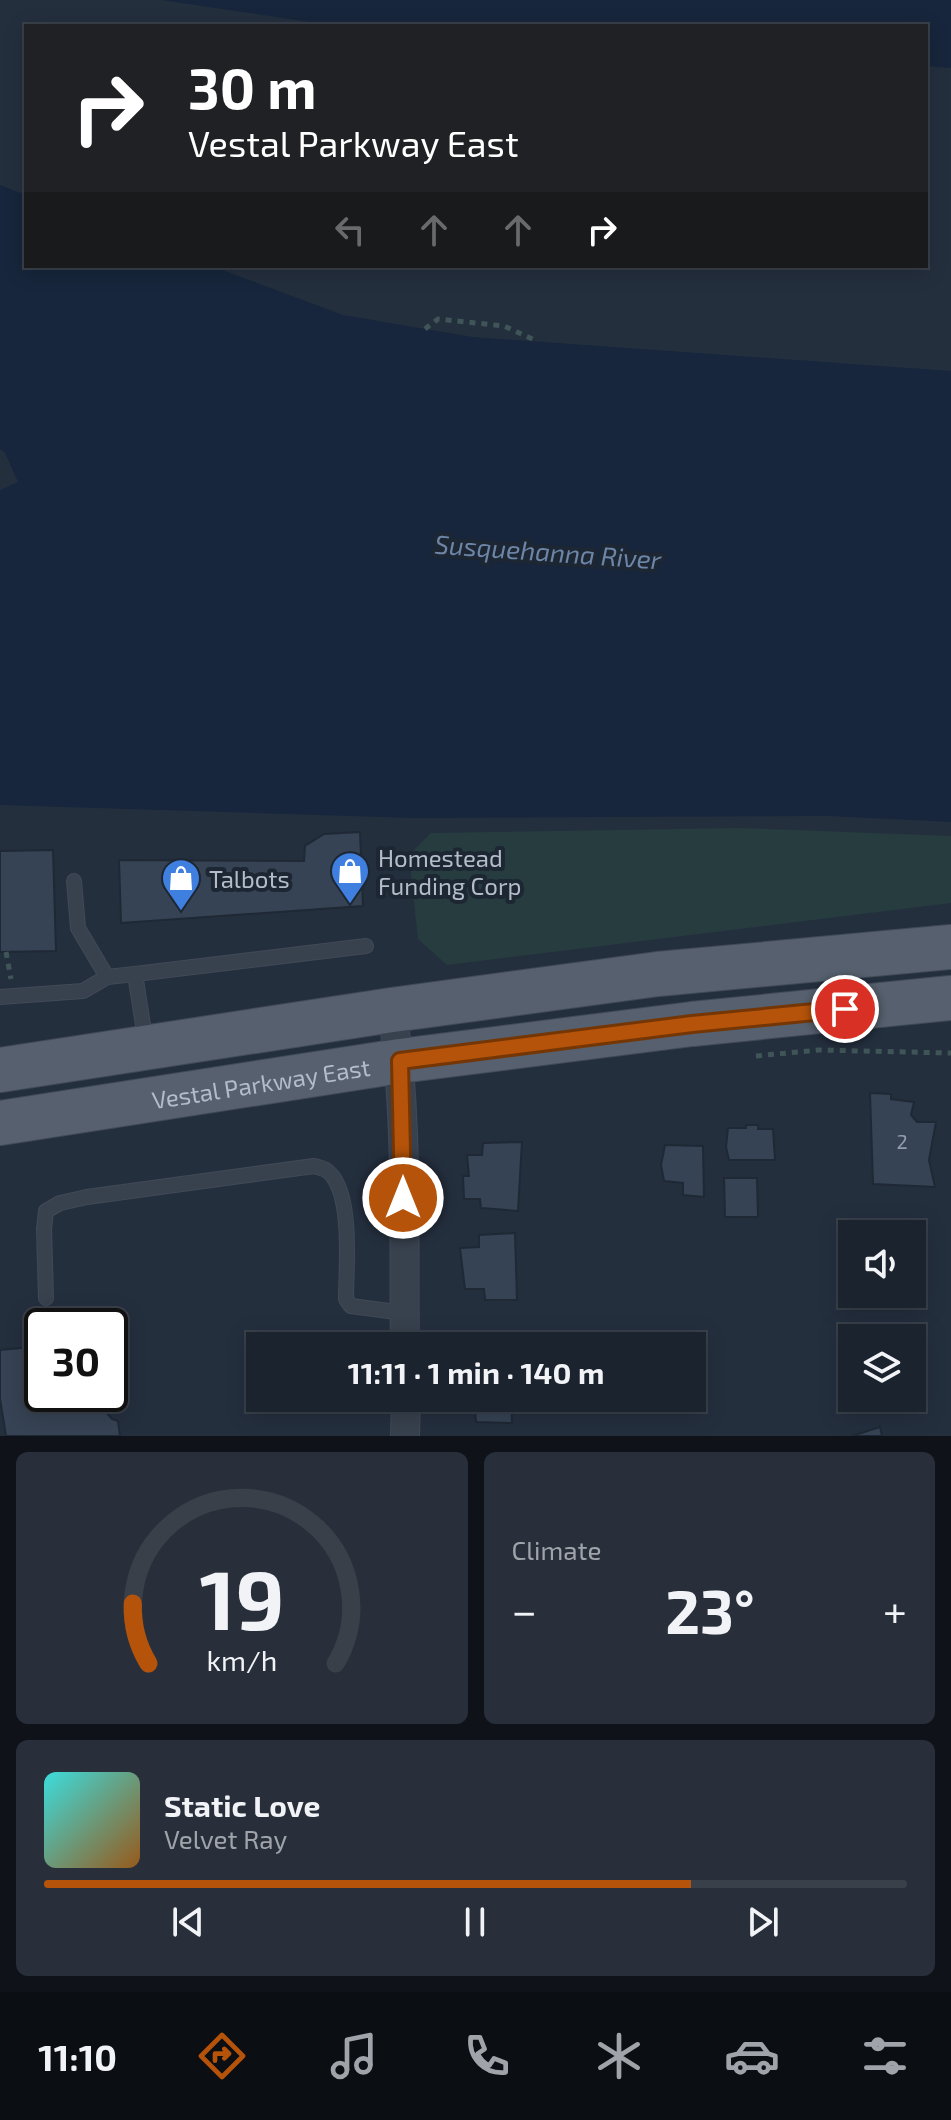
<!DOCTYPE html>
<html lang="en">
<head>
<meta charset="utf-8">
<style>
  body { margin:0; font-family:"Exo 2",sans-serif; background:#282f3a; color:#f1f3f6; height:100vh; display:flex; flex-direction:column; font-size:30px; white-space:nowrap }
  * { box-sizing:border-box; margin:0 }
  p { font-size:26px; color:#a0a4aa }
  .icon { flex:none; width:44px; height:44px; fill:none; stroke:currentColor; stroke-width:2; stroke-linecap:round; stroke-linejoin:round }
  .map { position:relative; height:1436px; overflow:hidden }
  .sheet { display:flex; flex-direction:column; gap:16px; padding:16px; background:#0f1319; flex:1 }
  .sheet>* { flex:none }
  .top-card { position:absolute; left:24px; top:24px; width:904px; height:244px; border-radius:0px; box-shadow:0 4px 20px #0003,0 0 0 2px #39404a; background:#202124; color:#fff; overflow:hidden }
  .buttons { position:absolute; left:838px; top:1220px; display:grid; gap:16px }
  .buttons a { display:grid; place-items:center; width:88px; height:88px; border-radius:0px; background:#1b232e; box-shadow:0 4px 20px #0003,0 0 0 2px #39404a; font-size:40px }
  .speed { position:absolute; left:24px; top:1308px; display:flex; gap:16px; font-size:40px; font-weight:700; text-align:center }
  .speed>* { display:grid; place-content:center; width:104px; height:104px; border-radius:50%; background:#1b232e; box-shadow:0 4px 20px #0003,0 0 0 2px #39404a; line-height:1 }
  .speed .limit { border:4px solid #111; border-radius:12px; background:#fff; color:#111 }
  .pin { position:absolute; display:grid; place-items:center; width:68px; height:68px; color:#fff; margin:-34px; border:4px solid #fff; border-radius:50%; box-shadow:0 2px 8px #0007 }
  .me { position:absolute; width:88px; margin:-44px; rotate:0deg; stroke-linejoin:round; filter:drop-shadow(0 0 6px #0008) }
  .turn { display:flex; align-items:center; gap:28px; height:168px; padding:0 32px; font-size:36px }
  .turn .icon { width:104px; height:104px; stroke-width:2.5 }
  .turn b { display:block; font-size:56px; line-height:68px }
  .lanes { display:flex; align-items:center; height:76px; padding:0 32px; background:#0003; justify-content:center; gap:40px; direction:ltr }
  .lanes .off { opacity:.35 }
  .big { font-size:60px; font-weight:700; line-height:1.1 }
  .sheet .tile { flex:1; display:flex; flex-direction:column; justify-content:center; gap:12px; min-width:0; padding:0 28px; border-radius:12px; background:#282f3a }
  .sheet .dial { align-items:center; gap:0 }
  .dial svg { height:208px; overflow:visible; fill:none; stroke:#39404a; stroke-width:7; stroke-linecap:round; text-anchor:middle }
  .dial text { fill:#f1f3f6; stroke:none }
  .song { display:flex; align-items:center; gap:24px }
  .cover { width:96px; height:96px; border-radius:12px; background:linear-gradient(135deg,hsl(180 70% 55%),hsl(30 70% 35%)) }
  .played { height:8px; border-radius:4px; background:linear-gradient(90deg,#b45309 75%,#39404a 75%) }
  .keys { display:flex; justify-content:space-around; direction:ltr }
  .heat { display:flex; justify-content:space-between; align-items:center; font-size:44px; direction:ltr }
  .sheet .tiles { flex:1; display:grid; gap:16px; grid-template-columns:1fr 1fr }
  .tile:last-child { grid-column:span 2 }
  .trip { position:absolute; left:246px; top:1332px; width:460px; height:80px; border-radius:0px; background:#1b232e; box-shadow:0 4px 20px #0003,0 0 0 2px #39404a; font-weight:700; line-height:80px; text-align:center }
  .tab-bar { display:flex; height:128px; justify-content:space-around; align-items:center; background:#0b0e12; color:#a0a4aa }
  .tab-bar .icon { width:56px; height:56px }
  .tab-bar .selected { color:#b45309 }
  .tab-bar b { font-size:36px; color:#f1f3f6 }
  .map>svg:first-child { display:block }
</style>
</head>
<body>
<div class="map">
<svg width="951" height="1436" viewBox="0 0 951 1436">
  <rect width="100%" height="100%" fill="#242f3e"/>
  <path fill="#263c3f" d="M 740,828 L 951,836 L 951,903 L 447,965 L 418,939 L 409,855 L 431,833 Z"/>
  <g fill="#17263c">
    <path d="M 161,0 L 951,0 L 951,68 L 926,66 L 926,26 L 337,26 Z"/>
    <path d="M 0,185 L 26,195 L 26,266 L 212,266 L 343,315 L 473,337 L 951,371 L 951,822 L 828,816 L 413,818 L 0,805 L 0,490 L 18,482 L 5,453 L 0,449 Z"/>
  </g>
  <g fill="#364354" stroke="#1f2835" stroke-width="2">
    <path d="M 360,832 L 363,906 L 121,923 L 119,860 L 304,861 L 305,846 L 324,834 Z"/>
    <path d="M 53,850 L 56,951 L 0,952 L 0,851 Z"/>
    <path d="M 870,1093 L 891,1094 L 891,1099 L 914,1102 L 911,1115 L 917,1122 L 936,1122 L 929,1160 L 935,1187 L 873,1184 Z"/>
    <path d="M 746,1125 L 758,1125 L 758,1129 L 773,1129 L 775,1160 L 729,1160 L 726,1147 L 728,1128 L 746,1128 Z"/>
    <path d="M 522,1142 L 518,1211 L 481,1208 L 480,1199 L 464,1199 L 463,1176 L 469,1176 L 467,1155 L 482,1155 L 483,1143 Z"/>
    <path d="M 665,1145 L 703,1146 L 704,1197 L 683,1195 L 683,1183 L 664,1181 L 661,1165 Z"/>
    <path d="M 724,1178 L 757,1178 L 758,1217 L 725,1217 Z"/>
    <path d="M 515,1233 L 517,1300 L 485,1300 L 484,1289 L 465,1289 L 460,1248 L 479,1247 L 479,1235 Z"/>
    <path d="M 511,1338 L 511,1346 L 472,1346 L 471,1339 Z"/>
    <path d="M 843,1340 L 852,1340 L 852,1398 L 886,1398 L 886,1407 L 846,1408 Z"/>
    <path d="M 42,1346 L 42,1394 L 79,1394 L 82,1412 L 103,1409 L 112,1419 L 118,1421 L 120,1436 L 6,1436 L 0,1399 L 0,1350 Z"/>
    <path d="M 474,1398 L 511,1398 L 512,1423 L 476,1422 Z"/>
    <path d="M 880,1427 L 882,1436 L 852,1436 Z"/>
  </g>
  <g fill="none" stroke-linecap="round" stroke-linejoin="round">
    <defs>
      <g id="lane">
        <path d="M 74,881 L 78,928 L 107,977"/>
        <path d="M 0,997 L 83,991 L 107,977 L 135,974"/>
        <path d="M 146,1044 L 135,974 L 366,946"/>
        <path d="M 46,1298 L 44,1229 L 46,1211 L 60,1203 L 87,1197 L 314,1166 C 318,1167 322,1168 326,1170 C 354,1189 346,1268 346,1299 L 351,1306 L 404,1313"/>
      </g>
      <g id="street">
        <path d="M 392,1010 C 409,1121 403,1234 405,1346"/>
        <path d="M 405,1436 L 406,1398"/>
      </g>
      <g id="primary">
        <path d="M 0,1070 L 392,1010 L 658,974 L 951,947"/>
        <path id="s1" d="M 0,1123 L 400,1061 L 692,1024 L 951,998"/>
      </g>
    </defs>
    <use href="#lane" stroke="#414a57" stroke-width="16"/>
    <use href="#street" stroke="#414a57" stroke-width="30"/>
    <use href="#primary" stroke="#414a57" stroke-width="46"/>
    <g stroke="#3f5557" stroke-width="5" stroke-dasharray="6 6" stroke-linecap="butt">
      <path d="M 425,329 L 438,319 L 504,326 L 537,341"/>
      <path d="M 6,952 L 11,979"/>
      <path d="M 756,1056 L 819,1050 L 951,1053"/>
    </g>
    <use href="#lane" stroke="#38414e" stroke-width="14"/>
    <use href="#street" stroke="#38414e" stroke-width="28"/>
    <use href="#primary" stroke="#56606e" stroke-width="44"/>
  </g>
  <g fill="none" stroke-linecap="round" stroke-linejoin="round">
    <defs>
      <path id="route" d="M 403,1198 L 400,1061 L 692,1024 L 845,1009"/>
    </defs>
    <use href="#route" stroke="#753606" stroke-width="20"/>
    <use href="#route" stroke="#b45309" stroke-width="14"/>
  </g>
  <defs>
    <symbol id="shop-pin" viewBox="-11 -11 22 30"><path d="M0 17L-7.5 6A9.5 9.5 0 1 1 7.5 6Z" fill="#3f7fe0" stroke="#1d2633"/><path d="M-5-2.5h2.3a2.7 3.5 0 0 1 5.4 0H5L5.5 6h-11ZM-1.5-2.5h3a1.5 2.3 0 0 0-3 0Z" fill="#fff"/></symbol>
  </defs>
  <g fill-rule="evenodd">
    <use href="#shop-pin" x="328" y="849" width="44" height="60"/>
    <use href="#shop-pin" x="159" y="856" width="44" height="60"/>
  </g>
  <g text-anchor="middle" dominant-baseline="central" stroke-width="8" stroke-linejoin="round" paint-order="stroke">
    <g font-size="20" fill="#929caa">
      <text x="902" y="1141">2</text>
    </g>
    <g font-size="24" fill="#b4bcc9" stroke="#1d2633" text-anchor="start">
      <text x="378" y="857">Homestead<tspan x="378" dy="28">Funding Corp</tspan></text>
      <text x="209" y="878">Talbots</text>
    </g>
    <g font-size="24" fill="#b4bcc9" stroke="#1d2633">
      <text stroke="none"><textPath href="#s1" startOffset="264">Vestal Parkway East</textPath></text>
    </g>
    <g font-size="26" font-style="italic" fill="#6d86a8" stroke="#1d2633">
      <text transform="translate(548 551) rotate(4)">Susquehanna River</text>
    </g>
  </g>
</svg>
<div class="buttons">
<a><svg class="icon" aria-label="sound" viewBox="0 0 24 24"><path d="M4 9h4l5-4v14l-5-4H4zM17 9q2 3 0 6"/></svg></a>
<a><svg class="icon" aria-label="layers" viewBox="0 0 24 24"><path d="M12 4l9 5-9 5-9-5zM3 14l9 5 9-5"/></svg></a>
</div>
<div class="speed"><div class="limit">30</div></div>
<div class="pin" style="left:845px;top:1009px;background:#d93025"><svg class="icon" aria-label="arrive" viewBox="0 0 24 24"><path d="M6 21V4h12l-3 4 3 4H6"/></svg></div>
<svg class="me" style="left:403px;top:1198px" viewBox="-20 -20 40 40"><circle r="17" fill="#b45309" stroke="#fff" stroke-width="3"/><path d="M0-11L8 9 0 5-8 9z" fill="#fff"/></svg>
<div class="trip">11:11 · 1 min · 140 m</div>
<div class="top-card">
<div class="turn"><svg class="icon" aria-label="right" viewBox="0 0 24 24"><path d="M7 20v-9h11M14 6l5 5-5 5"/></svg><div><b>30 m</b>Vestal Parkway East</div></div>
<div class="lanes"><svg class="icon off" aria-label="left" viewBox="0 0 24 24"><path d="M17 20v-9H6M10 6l-5 5 5 5"/></svg><svg class="icon off" aria-label="ahead" viewBox="0 0 24 24"><path d="M12 20V5M6 11l6-6 6 6"/></svg><svg class="icon off" aria-label="ahead" viewBox="0 0 24 24"><path d="M12 20V5M6 11l6-6 6 6"/></svg><svg class="icon" aria-label="right" viewBox="0 0 24 24"><path d="M7 20v-9h11M14 6l5 5-5 5"/></svg></div>
</div>
</div>
<section class="sheet">
<div class="tiles">
<div class="tile dial"><svg viewBox="0 0 100 80">
<path d="M14 69A42 42 0 1 1 86 69"/>
<path d="M14 69A42 42 0 0 1 8 46" stroke="#b45309"/>
<text x="50" y="56" font-size="32" font-weight="700">19</text>
<text x="50" y="72" font-size="11">km/h</text>
</svg></div>
<div class="tile"><p>Climate</p>
<div class="heat"><a>−</a><b class="big">23°</b><a>+</a></div>
</div>
<div class="tile">
<div class="song"><i class="cover"></i><div><b>Static Love</b><p>Velvet Ray</p></div></div>
<div class="played"></div>
<div class="keys"><svg class="icon" aria-label="previous" viewBox="0 0 24 24"><path d="M18 5L8 12l10 7zM5 5v14"/></svg><svg class="icon" aria-label="pause" viewBox="0 0 24 24"><path d="M8 5v14M16 5v14"/></svg><svg class="icon" aria-label="next" viewBox="0 0 24 24"><path d="M6 5l10 7-10 7zM19 5v14"/></svg></div>
</div>
</div>
</section>
<nav class="tab-bar">
<b>11:10</b>
<svg class="icon selected" aria-label="directions" viewBox="0 0 24 24"><path d="M12 3l9 9-9 9-9-9zM9 14v-3h6M13 9l2 2-2 2"/></svg>
<svg class="icon" aria-label="music" viewBox="0 0 24 24"><path d="M9 18V5l10-2v13"/><circle cx="6" cy="18" r="3"/><circle cx="16" cy="16" r="3"/></svg>
<svg class="icon" aria-label="phone" viewBox="0 0 24 24"><path d="M5 4h4l2 5-3 2q2 4 5 5l2-3 5 2v4C11 20 4 13 5 4z"/></svg>
<svg class="icon" aria-label="climate" viewBox="0 0 24 24"><path d="M12 3v18M4 7l16 10M4 17L20 7"/></svg>
<svg class="icon" aria-label="car" viewBox="0 0 24 24"><path d="M5 17H2v-5l4-1 3-4h7l3 4 3 1v5h-3M9 17h6M6 11h13"/><circle cx="7" cy="17" r="2"/><circle cx="17" cy="17" r="2"/></svg>
<svg class="icon" aria-label="filters" viewBox="0 0 24 24"><path d="M4 7h16M4 17h16"/><circle cx="9" cy="7" r="2"/><circle cx="15" cy="17" r="2"/></svg>
</nav>
</body>
</html>
